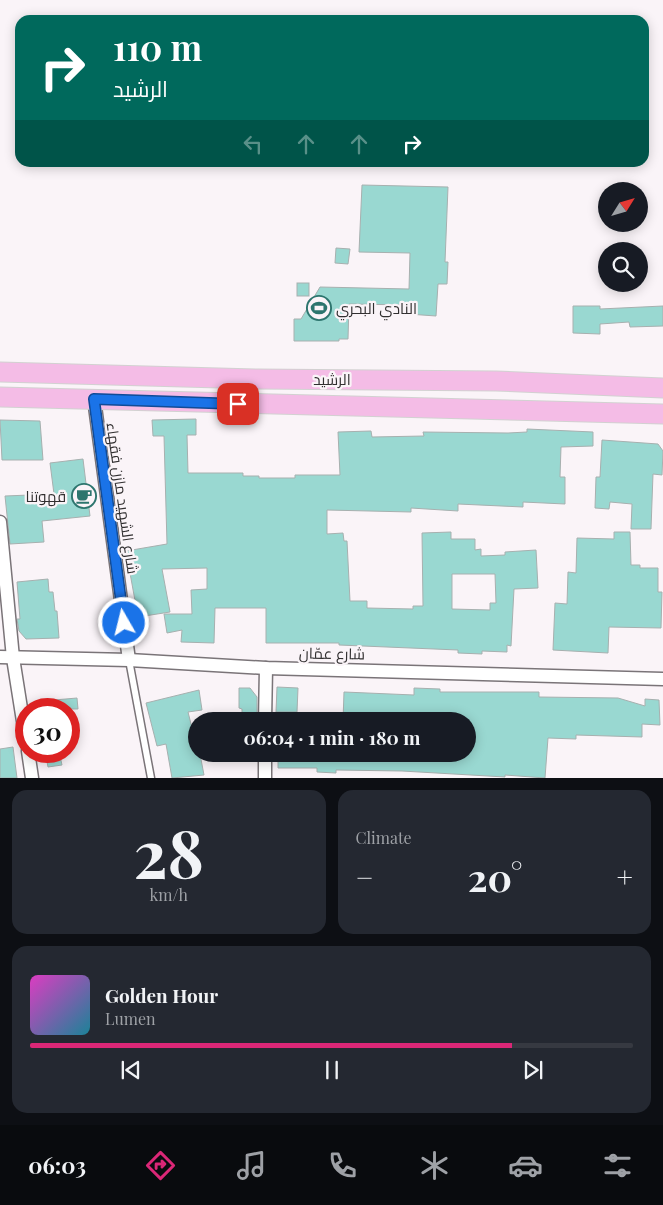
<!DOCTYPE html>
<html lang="en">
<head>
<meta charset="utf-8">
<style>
  body { margin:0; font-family:"Playfair Display",Cairo,serif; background:#242831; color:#f1f3f6; height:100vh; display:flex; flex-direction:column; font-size:19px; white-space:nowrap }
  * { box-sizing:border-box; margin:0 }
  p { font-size:16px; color:#9ea1a6 }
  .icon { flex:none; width:28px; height:28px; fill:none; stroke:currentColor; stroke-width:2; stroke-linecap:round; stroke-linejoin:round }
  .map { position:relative; height:778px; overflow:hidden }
  .sheet { display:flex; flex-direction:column; gap:12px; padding:12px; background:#0d0f14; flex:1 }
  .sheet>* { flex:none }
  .top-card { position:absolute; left:15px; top:15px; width:634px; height:152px; border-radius:15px; box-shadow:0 2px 12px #0003; background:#00695c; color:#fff; overflow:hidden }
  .needle { width:32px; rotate:53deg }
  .buttons { position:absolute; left:598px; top:182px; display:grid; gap:10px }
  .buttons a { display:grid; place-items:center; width:50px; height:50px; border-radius:50%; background:#171b24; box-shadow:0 2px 12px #0003; font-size:25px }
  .speed { position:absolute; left:15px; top:698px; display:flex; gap:10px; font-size:25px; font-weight:700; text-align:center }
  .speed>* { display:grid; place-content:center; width:65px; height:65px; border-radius:50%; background:#171b24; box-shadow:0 2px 12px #0003; line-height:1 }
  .speed .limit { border:8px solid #d22; background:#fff; color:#111 }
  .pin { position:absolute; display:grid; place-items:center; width:42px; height:42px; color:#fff; margin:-21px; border-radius:10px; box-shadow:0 2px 8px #0006 }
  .me { position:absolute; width:55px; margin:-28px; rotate:352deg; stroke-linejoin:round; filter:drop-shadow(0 0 4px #0008) }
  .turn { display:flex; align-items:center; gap:18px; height:105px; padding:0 15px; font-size:22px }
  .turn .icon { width:65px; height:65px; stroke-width:2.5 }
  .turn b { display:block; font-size:35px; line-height:42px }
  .lanes { display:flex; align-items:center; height:48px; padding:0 15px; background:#0003; justify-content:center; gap:25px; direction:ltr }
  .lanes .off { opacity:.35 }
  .big { font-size:38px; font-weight:700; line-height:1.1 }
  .sheet .tile { flex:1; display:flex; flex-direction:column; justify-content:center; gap:8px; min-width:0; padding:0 18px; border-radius:15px; background:#242831 }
  .sheet .dial { align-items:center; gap:0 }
  .dial b { font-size:65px; line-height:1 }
  .song { display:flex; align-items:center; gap:15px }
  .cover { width:60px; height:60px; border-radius:8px; background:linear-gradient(135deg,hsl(310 70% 55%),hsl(190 70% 35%)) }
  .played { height:5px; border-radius:2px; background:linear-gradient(90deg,#db2777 80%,#363941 80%) }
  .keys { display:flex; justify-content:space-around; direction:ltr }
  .heat { display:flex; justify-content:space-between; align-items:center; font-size:28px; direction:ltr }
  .sheet .tiles { flex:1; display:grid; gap:12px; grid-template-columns:1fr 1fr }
  .tile:last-child { grid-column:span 2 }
  .trip { position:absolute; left:188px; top:712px; width:288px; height:50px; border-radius:25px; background:#171b24; box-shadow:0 2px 12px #0003; font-weight:700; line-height:50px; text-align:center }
  .dock { display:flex; height:80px; justify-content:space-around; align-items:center; background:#090b0e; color:#9ea1a6 }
  .dock .icon { width:35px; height:35px }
  .dock .selected { color:#db2777 }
  .dock b { font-size:22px; color:#f1f3f6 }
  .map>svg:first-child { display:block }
</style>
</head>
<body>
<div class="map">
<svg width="663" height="778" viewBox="0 0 663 778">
  <rect width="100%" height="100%" fill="#faf4f8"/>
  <g fill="#99d8d1" stroke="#a7b0af" fill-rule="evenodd">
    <path d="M 362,185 L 448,187 L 445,262 L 448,262 L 447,284 L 438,284 L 436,316 L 408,314 L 408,305 L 349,304 L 348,339 L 339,339 L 339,341 L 294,341 L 294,319 L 301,319 L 320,287 L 409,289 L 410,253 L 359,252 Z"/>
    <path d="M 336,248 L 350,249 L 348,264 L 335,263 Z"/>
    <rect x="297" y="283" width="12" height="13"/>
    <path d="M 573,306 L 600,306 L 600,309 L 663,306 L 663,326 L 630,327 L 629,322 L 600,324 L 600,334 L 573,333 Z"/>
    <path d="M 196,419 L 196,435 L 187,435 L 188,473 L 243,473 L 243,476 L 259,476 L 259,478 L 295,478 L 295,475 L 340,475 L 338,432 L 371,431 L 372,437 L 424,436 L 423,432 L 508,433 L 527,432 L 527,429 L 593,432 L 593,446 L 561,447 L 560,477 L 565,477 L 565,504 L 523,502 L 523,507 L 458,504 L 458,511 L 411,508 L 411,512 L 327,510 L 327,534 L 343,533 L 344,541 L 347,541 L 350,601 L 367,601 L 367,608 L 413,609 L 413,606 L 423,606 L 422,533 L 451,532 L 451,539 L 475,539 L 475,550 L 481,549 L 481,556 L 505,555 L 505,552 L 536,550 L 538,588 L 514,589 L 511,646 L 507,645 L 507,652 L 482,651 L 482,654 L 458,653 L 458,650 L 339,645 L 339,643 L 266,643 L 266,608 L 215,608 L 214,643 L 181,642 L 182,630 L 167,633 L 164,614 L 192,614 L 191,590 L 207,589 L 207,568 L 162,569 L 170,612 L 138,617 L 126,551 L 167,544 L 164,436 L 153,436 L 152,420 ZM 452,574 L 495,574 L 496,603 L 490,603 L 490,610 L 452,609 Z"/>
    <path d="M 0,420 L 40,421 L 43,460 L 2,460 Z"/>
    <path d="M 602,440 L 658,444 L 663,451 L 662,475 L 653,474 L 651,529 L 631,529 L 632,504 L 610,502 L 609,509 L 595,508 L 596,477 L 600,477 Z"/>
    <path d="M 83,459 L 90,516 L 42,521 L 44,542 L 10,544 L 5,496 L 54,494 L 50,463 Z"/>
    <path d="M 614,532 L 630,532 L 631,565 L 640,565 L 640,568 L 658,568 L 658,592 L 662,592 L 661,628 L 609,627 L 608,653 L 553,650 L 555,603 L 567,604 L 568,572 L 576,573 L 577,538 L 614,539 Z"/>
    <path d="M 48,579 L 49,592 L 53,592 L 55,611 L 57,611 L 59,638 L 26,639 L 19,631 L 17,619 L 20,619 L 17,582 Z"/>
    <path d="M 277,687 L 298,688 L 297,712 L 276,712 Z"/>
    <path d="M 239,688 L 250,688 L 257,697 L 257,721 L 242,721 L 242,709 L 239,708 Z"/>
    <path d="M 414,688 L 440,689 L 440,692 L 539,692 L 539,697 L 618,698 L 645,706 L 645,699 L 659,700 L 660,725 L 642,724 L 642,737 L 576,735 L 576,739 L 548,738 L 545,778 L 505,775 L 505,777 L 402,771 L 336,770 L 336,773 L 317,772 L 317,768 L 278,768 L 278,754 L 466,754 L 466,721 L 343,721 L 344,692 L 414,695 Z"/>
    <path d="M 199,690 L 202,710 L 188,712 L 196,744 L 196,754 L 200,754 L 204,775 L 172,778 L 166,744 L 157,746 L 146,703 Z"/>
    <path d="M 77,698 L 78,709 L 43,709 L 43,701 Z"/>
    <path d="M 13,747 L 17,778 L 0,778 L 0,749 Z"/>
    <path d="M 45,751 L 59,751 L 62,765 L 48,767 Z"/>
  </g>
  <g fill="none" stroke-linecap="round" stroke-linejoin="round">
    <defs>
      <path id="lane" d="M 129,660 L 151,778"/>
      <g id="street">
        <path d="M 94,399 L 129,660"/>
        <path d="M 0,522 L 13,658 L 26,740"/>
        <path d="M 0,657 L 129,660 L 266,668 L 663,679"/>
        <path d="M 265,721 L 266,668"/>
        <path d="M 28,751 L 32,778"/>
        <path d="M 265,778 L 265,754"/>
      </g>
      <g id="primary">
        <path d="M 0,372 L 257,379 L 496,381 L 663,388"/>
        <path d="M 0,397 L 663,414"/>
      </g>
    </defs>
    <use href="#lane" stroke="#7a7478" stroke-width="9"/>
    <use href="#street" stroke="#7a7478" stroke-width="15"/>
    <use href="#primary" stroke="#d2d1d1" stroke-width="21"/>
    <use href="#lane" stroke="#fff" stroke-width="6"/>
    <use href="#street" stroke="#fff" stroke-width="12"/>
    <use href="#primary" stroke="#f4bce6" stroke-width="19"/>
  </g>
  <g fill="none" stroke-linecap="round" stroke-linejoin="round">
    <defs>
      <path id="route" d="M 124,623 L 94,399 L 238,404"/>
    </defs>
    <use href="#route" stroke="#114b97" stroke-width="12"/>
    <use href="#route" stroke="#1a73e8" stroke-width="9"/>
  </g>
  <defs>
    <symbol id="stadium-ring" viewBox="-11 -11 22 22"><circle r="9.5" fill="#faf4f8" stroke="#2d756e" stroke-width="1.5"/><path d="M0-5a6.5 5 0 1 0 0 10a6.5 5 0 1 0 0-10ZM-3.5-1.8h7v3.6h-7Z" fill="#2d756e"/></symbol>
    <symbol id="cafe-ring" viewBox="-11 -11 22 22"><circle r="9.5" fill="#faf4f8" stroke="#2d756e" stroke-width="1.5"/><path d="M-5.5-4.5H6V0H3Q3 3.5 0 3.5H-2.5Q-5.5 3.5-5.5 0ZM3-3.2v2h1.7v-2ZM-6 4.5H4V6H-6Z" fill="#2d756e"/></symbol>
  </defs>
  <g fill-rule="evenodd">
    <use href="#stadium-ring" x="305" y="294" width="28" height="28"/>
    <use href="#cafe-ring" x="70" y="482" width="28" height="28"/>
  </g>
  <g text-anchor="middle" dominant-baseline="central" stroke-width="4.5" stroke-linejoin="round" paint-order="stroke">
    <g font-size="15" fill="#312f30" stroke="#faf4f8" text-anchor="start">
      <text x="336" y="308">النادي البحري</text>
      <text x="66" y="496" text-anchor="end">قهوتنا</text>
    </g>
    <g font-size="15" fill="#312f30" stroke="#faf4f8">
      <text x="332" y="379">الرشيد</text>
      <text transform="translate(123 498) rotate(82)">شارع الشهيد مازن فقهاء</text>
      <text transform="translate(332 653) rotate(1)">شارع عمّان</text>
    </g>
  </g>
</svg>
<div class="buttons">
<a><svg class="needle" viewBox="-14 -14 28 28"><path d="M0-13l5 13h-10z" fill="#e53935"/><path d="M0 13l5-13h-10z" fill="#9ea1a6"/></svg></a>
<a><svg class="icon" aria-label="search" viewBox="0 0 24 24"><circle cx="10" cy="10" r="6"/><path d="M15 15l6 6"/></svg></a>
</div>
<div class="speed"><div class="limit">30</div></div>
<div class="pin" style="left:238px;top:404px;background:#d93025"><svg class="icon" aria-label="arrive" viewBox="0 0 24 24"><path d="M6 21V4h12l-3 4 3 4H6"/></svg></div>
<svg class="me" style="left:124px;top:623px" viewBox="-20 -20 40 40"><circle r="17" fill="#1a73e8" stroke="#fff" stroke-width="3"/><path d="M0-11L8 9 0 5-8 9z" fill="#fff"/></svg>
<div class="trip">06:04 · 1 min · 180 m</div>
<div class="top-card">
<div class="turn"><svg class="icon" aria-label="right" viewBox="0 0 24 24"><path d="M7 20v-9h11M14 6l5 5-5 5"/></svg><div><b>110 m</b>الرشيد</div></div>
<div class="lanes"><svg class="icon off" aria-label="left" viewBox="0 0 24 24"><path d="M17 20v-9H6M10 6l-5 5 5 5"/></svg><svg class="icon off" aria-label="ahead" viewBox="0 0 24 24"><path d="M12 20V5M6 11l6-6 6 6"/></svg><svg class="icon off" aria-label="ahead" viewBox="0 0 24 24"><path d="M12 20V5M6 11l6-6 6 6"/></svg><svg class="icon" aria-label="right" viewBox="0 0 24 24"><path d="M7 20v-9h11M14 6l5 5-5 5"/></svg></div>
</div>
</div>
<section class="sheet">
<div class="tiles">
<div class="tile dial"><b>28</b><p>km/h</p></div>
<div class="tile"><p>Climate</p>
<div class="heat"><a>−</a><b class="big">20°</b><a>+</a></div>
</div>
<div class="tile">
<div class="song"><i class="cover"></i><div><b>Golden Hour</b><p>Lumen</p></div></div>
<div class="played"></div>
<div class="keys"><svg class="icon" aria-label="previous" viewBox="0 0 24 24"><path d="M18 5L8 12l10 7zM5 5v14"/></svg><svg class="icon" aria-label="pause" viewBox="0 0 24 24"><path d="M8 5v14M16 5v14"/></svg><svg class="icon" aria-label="next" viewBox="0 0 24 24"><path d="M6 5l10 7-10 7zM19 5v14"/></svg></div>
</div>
</div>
</section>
<nav class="dock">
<b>06:03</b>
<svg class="icon selected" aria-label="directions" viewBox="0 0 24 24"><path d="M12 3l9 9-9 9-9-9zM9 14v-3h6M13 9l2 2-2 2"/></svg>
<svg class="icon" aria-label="music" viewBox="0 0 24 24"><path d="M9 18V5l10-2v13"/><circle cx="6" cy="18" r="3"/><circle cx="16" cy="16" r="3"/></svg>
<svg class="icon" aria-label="phone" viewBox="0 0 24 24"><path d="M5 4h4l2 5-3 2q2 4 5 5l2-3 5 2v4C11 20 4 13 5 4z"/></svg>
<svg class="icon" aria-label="climate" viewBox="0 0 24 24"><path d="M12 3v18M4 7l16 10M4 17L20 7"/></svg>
<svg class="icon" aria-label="car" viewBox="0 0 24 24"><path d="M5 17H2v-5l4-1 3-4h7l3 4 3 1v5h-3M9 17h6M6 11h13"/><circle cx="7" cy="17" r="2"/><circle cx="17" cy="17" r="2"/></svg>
<svg class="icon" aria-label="filters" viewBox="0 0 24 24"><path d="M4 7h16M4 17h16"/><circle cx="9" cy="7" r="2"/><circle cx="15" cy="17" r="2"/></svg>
</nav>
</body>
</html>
